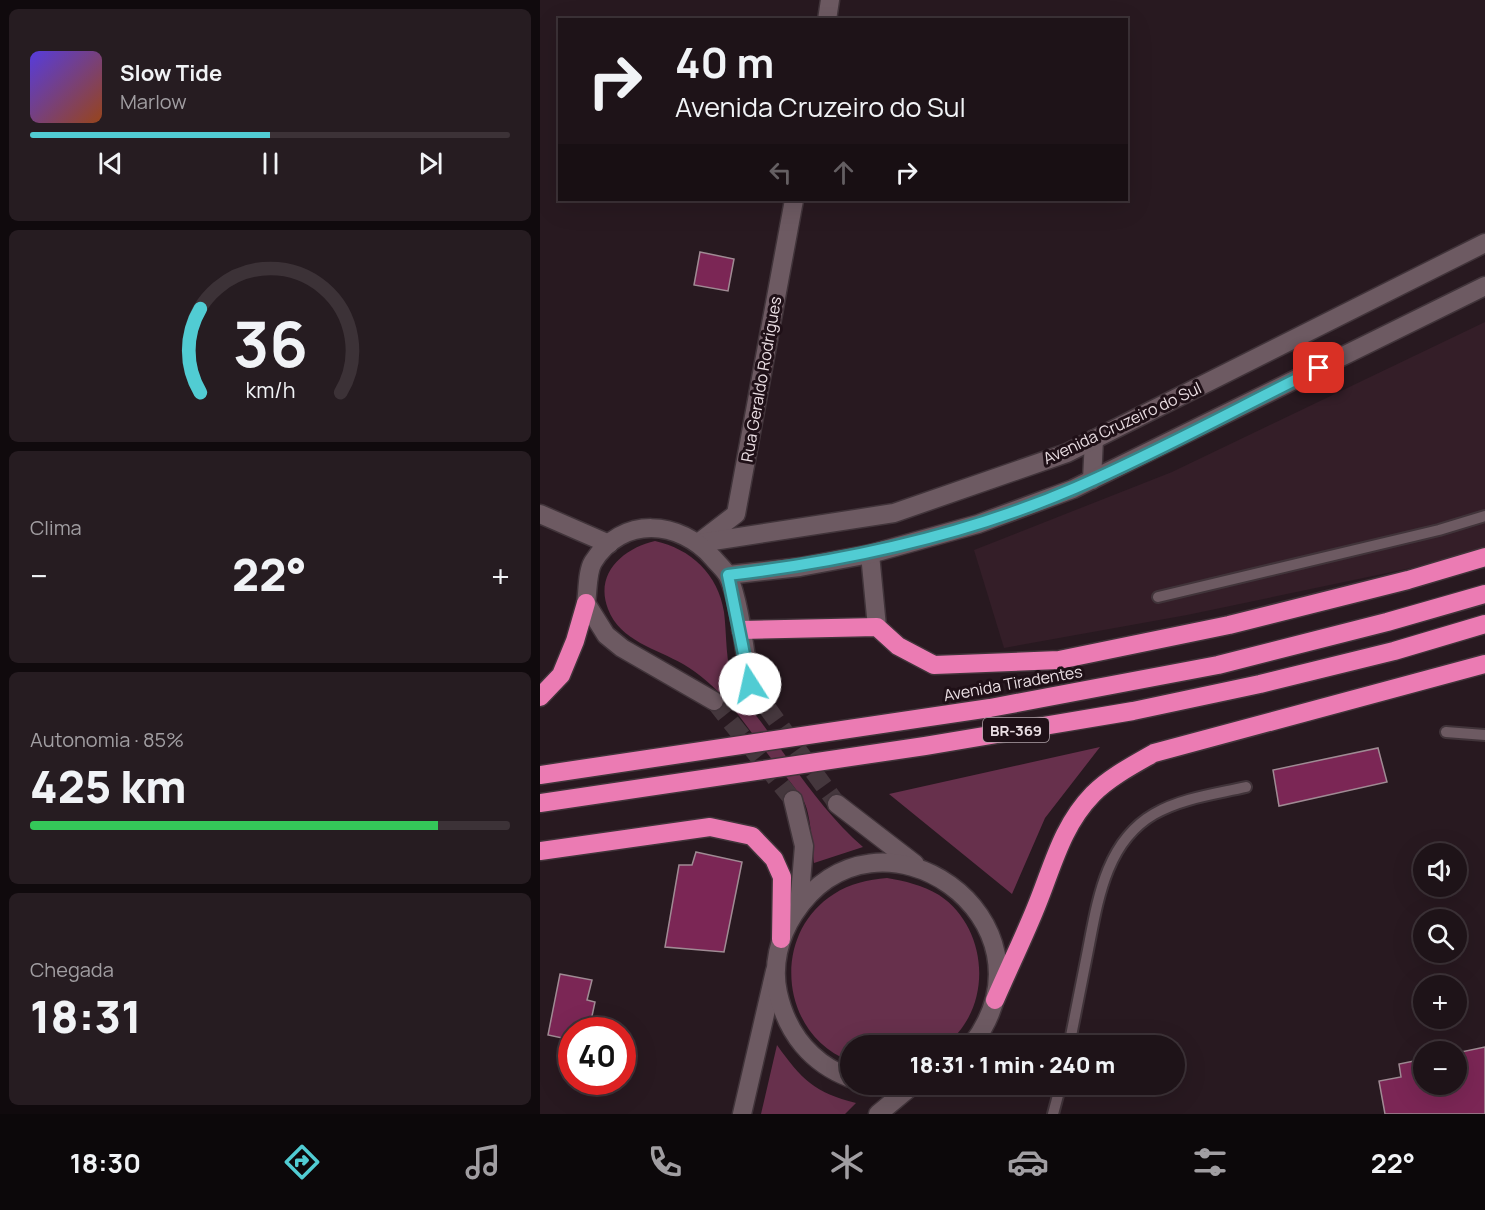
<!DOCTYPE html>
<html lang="pt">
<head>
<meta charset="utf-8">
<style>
  body { margin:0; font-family:Manrope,sans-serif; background:#261c21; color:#f1f3f6; height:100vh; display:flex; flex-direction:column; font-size:22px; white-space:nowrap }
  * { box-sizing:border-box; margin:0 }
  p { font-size:20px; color:#a19ea2 }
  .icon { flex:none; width:33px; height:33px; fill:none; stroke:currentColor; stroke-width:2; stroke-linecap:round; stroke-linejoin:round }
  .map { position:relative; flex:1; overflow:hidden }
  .sheet { display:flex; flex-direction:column; gap:9px; padding:9px; background:#100a0d; width:540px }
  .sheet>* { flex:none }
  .banner { position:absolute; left:18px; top:18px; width:570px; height:183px; border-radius:0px; box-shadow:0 6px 24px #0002,0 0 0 2px #3c3237; background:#1e1318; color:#f1f3f6; overflow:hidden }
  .tools { position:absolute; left:873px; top:843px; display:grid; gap:12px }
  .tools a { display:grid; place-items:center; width:54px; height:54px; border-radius:50%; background:#1e1318; box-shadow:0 6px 24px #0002,0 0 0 2px #3c3237; font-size:30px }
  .speed { position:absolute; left:18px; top:1017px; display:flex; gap:12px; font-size:30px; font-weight:700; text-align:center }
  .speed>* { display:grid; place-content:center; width:78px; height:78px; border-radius:50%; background:#1e1318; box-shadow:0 6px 24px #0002,0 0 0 2px #3c3237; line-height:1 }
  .speed .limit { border:9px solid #d22; background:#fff; color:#111 }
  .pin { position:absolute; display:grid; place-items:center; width:51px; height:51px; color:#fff; margin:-26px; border-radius:12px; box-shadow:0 3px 9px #0006 }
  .me { position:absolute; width:66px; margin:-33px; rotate:350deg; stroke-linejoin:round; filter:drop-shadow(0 0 4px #0008) }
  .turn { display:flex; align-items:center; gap:21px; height:126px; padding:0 18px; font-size:27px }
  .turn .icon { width:78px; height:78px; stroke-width:2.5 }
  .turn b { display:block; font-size:42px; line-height:51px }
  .lanes { display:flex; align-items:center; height:57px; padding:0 18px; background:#0003; justify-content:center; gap:30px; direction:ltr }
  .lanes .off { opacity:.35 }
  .big { font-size:45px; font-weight:800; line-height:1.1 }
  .sheet .card { flex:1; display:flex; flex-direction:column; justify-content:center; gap:9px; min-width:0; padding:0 21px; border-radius:9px; background:#261c21 }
  .sheet .dial { align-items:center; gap:0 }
  .dial svg { height:156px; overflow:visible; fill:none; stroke:#3c3237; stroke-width:7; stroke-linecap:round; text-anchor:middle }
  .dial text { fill:#f1f3f6; stroke:none }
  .song { display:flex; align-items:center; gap:18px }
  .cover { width:72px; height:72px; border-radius:9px; background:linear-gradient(135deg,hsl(250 70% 55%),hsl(20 70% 35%)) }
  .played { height:6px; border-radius:3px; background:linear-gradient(90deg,#51ccd3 50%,#3c3237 50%) }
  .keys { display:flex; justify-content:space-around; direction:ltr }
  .heat { display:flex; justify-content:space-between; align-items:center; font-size:33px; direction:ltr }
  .charge { height:9px; border-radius:4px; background:linear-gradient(90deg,#34c759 85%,#3c3237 0) }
  .trip { position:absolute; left:300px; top:1035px; width:345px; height:60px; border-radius:30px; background:#1e1318; box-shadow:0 6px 24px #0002,0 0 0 2px #3c3237; font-weight:800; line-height:60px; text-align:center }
  .dock { display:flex; height:96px; justify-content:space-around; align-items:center; background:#0c080a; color:#a19ea2 }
  .dock .icon { width:42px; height:42px }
  .dock .on { color:#51ccd3 }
  .dock b { font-size:27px; color:#f1f3f6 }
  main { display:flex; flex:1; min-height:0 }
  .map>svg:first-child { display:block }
</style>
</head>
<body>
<main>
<section class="sheet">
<div class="card">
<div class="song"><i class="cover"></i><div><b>Slow Tide</b><p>Marlow</p></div></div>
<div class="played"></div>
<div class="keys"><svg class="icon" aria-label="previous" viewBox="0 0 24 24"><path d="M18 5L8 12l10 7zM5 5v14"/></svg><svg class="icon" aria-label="pause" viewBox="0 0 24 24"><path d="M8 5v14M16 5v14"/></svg><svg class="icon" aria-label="next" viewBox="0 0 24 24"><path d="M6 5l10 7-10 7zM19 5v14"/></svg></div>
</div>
<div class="card dial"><svg viewBox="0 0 100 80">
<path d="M14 69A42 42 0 1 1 86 69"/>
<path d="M14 69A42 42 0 0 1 14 26" stroke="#51ccd3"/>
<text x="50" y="56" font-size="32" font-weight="700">36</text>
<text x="50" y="72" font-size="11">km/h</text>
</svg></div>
<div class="card"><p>Clima</p>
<div class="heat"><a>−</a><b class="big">22°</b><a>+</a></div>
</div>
<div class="card"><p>Autonomia · 85%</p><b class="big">425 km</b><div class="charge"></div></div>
<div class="card"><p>Chegada</p><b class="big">18:31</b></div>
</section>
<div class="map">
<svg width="945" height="1114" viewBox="0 0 945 1114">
  <rect width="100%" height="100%" fill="#281920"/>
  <path fill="#341e28" d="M 945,322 L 945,548 L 871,568 L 647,615 L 464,648 L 434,550 L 632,472 Z"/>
  <g fill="#67304c">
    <path d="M 115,541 C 151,549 178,574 184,612 C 187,636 185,662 194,685 C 200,699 215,713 224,726 C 255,768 283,812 323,847 L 274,863 C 272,847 271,812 263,800 C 254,785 241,771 230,757 C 204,723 181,686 143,664 C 117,649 80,641 68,609 C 54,573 84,548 115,541 Z"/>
    <path d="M 560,747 L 505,818 L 472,894 L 349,794 Z"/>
    <path d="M 347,878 C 365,881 382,885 399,895 C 449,928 454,1008 405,1045 L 310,1046 L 310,1061 C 240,1035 230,934 294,894 C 310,883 328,880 347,878 Z"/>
    <path d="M 237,1045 C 261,1079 275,1093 316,1103 L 305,1114 L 221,1114 Z"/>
  </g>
  <g fill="#7b2655" stroke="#a08b94" stroke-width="1.5">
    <path d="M 160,252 L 194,259 L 188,291 L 154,285 Z"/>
    <path d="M 838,748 L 847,782 L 739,806 L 733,770 Z"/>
    <path d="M 156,852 L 202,862 L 184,952 L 125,947 L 139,865 L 152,865 Z"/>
    <path d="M 20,974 L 52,980 L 47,1000 L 55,1002 L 49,1030 L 32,1030 L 32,1040 L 8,1035 Z"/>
    <path d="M 945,1047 L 945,1114 L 845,1114 L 839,1081 L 861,1077 L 859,1064 L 884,1059 L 884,1084 L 916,1084 L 916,1053 Z"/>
  </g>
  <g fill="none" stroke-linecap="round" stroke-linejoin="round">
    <g stroke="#45373d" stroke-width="18" stroke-dasharray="18 9" stroke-linecap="butt">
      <path d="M 210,684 L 297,804"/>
      <path d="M 174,701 L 253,800"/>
    </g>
    <defs>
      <g id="lane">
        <path d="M 618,597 L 899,530 L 945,516"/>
        <path d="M 906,732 L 945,735"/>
        <path d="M 529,1046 C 535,1015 541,985 547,955 C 557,905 564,843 614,814 C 642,798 676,794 706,787"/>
        <path d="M 513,1114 L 521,1084"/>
      </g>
      <g id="street">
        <path d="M 202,1114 L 235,971"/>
        <path d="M 338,1114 L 374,1084"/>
      </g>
      <g id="secondary">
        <path d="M 287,20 L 290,0"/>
        <path d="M 552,480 L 554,439"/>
        <path d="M 0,514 L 69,544"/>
        <path d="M 161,541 L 196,514 L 254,200"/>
        <path d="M 160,543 L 354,513 L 527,453 L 945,243"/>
        <path d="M 330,554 L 337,627"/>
        <path d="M 188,575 L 260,567 L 330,554 L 438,524 L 533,489 L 945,286"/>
        <path d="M 174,701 L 82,648 L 66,635 L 46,603 C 48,591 47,572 53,562 C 82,515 140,520 173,558 C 178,564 185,570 188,576 C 200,601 205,655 210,684"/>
        <path d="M 253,800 L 264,846 L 259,906"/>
        <path d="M 297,804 L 375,864"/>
        <path d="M 310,1078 C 271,1063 247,1033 238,993 C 232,966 239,937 254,914 C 337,787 528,920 431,1046"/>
      </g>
      <g id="highway">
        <path d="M 201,630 L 337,627 L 358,646 L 394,665 L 519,660 L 689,625 L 868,580 L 945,557"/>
        <path d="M 0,697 L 21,675 L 35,641 L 46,603"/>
        <path d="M 0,775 L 450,708 L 678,665 L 847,622 L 945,594"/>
        <path d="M 0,803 L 385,746 L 593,711 L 720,684 L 854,651 L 945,624"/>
        <path d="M 0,851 L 170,827 L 212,836 L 234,859 L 242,877 L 241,939"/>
        <path d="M 455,1000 C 468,970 482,941 494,912 C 512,870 520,828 553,794 C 570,777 593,765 614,753 L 945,664"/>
      </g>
    </defs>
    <use href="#lane" stroke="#41343a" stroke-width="14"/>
    <use href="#street" stroke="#41343a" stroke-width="21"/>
    <use href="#secondary" stroke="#41343a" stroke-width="21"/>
    <use href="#highway" stroke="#41343a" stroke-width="21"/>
    <use href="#lane" stroke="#6d5a62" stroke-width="10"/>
    <use href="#street" stroke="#6d5a62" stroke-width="18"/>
    <use href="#secondary" stroke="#6d5a62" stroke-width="18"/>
    <use href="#highway" stroke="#eb7bb3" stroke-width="18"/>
  </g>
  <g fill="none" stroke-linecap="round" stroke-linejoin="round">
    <defs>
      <path id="route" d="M 210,684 L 188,575 C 307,561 424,536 535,488 C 618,452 698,408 779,368"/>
    </defs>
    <use href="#route" stroke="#358589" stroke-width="15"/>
    <use href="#route" stroke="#51ccd3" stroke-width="10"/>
  </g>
  <g text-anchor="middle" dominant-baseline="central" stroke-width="6" stroke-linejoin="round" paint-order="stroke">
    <rect fill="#1f1017" stroke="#ada0a6" stroke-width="1.5" x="443" y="718" width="66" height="24" rx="4.5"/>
    <g font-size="15" font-weight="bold" fill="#eadee3">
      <text x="476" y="730">BR-369</text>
    </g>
    <g font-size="16" fill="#eadee3" stroke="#1f1017">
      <text transform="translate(221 379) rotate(-80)">Rua Geraldo Rodrigues</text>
      <text transform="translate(582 423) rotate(-25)">Avenida Cruzeiro do Sul</text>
      <text transform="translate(473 683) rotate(-10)">Avenida Tiradentes</text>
    </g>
  </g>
</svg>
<div class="tools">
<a><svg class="icon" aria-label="sound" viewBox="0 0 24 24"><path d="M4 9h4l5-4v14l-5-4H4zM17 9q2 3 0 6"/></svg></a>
<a><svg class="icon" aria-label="search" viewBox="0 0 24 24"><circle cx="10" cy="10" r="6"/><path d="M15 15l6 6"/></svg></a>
<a>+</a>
<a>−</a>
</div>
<div class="speed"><div class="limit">40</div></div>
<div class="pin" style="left:779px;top:368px;background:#d93025"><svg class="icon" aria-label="arrive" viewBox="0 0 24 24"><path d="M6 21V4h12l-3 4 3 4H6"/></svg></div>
<svg class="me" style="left:210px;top:684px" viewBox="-20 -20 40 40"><circle r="19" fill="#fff"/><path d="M0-13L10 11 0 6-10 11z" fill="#51ccd3"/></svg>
<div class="trip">18:31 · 1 min · 240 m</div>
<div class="banner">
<div class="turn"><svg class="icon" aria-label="right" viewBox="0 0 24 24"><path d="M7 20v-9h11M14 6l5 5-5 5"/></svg><div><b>40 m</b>Avenida Cruzeiro do Sul</div></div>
<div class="lanes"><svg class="icon off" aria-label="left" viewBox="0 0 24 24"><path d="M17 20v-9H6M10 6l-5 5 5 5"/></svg><svg class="icon off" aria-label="ahead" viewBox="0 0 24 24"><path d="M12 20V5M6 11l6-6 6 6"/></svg><svg class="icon" aria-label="right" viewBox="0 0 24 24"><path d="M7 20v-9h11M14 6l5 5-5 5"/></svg></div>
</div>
</div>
</main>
<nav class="dock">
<b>18:30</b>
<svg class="icon on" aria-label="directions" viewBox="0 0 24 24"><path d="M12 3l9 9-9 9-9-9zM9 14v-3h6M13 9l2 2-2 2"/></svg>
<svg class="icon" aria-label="music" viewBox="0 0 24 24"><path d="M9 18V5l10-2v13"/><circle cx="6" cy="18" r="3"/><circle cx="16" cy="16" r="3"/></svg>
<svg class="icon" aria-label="phone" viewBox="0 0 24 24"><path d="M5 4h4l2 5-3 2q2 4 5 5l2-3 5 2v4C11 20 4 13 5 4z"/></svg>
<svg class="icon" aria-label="climate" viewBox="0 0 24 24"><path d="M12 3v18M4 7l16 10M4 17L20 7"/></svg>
<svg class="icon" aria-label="car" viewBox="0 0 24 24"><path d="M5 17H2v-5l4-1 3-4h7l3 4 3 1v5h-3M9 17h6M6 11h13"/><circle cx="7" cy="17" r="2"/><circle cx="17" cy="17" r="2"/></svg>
<svg class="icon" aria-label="filters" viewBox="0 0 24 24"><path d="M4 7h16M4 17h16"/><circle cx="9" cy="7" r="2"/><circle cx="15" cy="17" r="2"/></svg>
<b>22°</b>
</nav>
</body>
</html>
